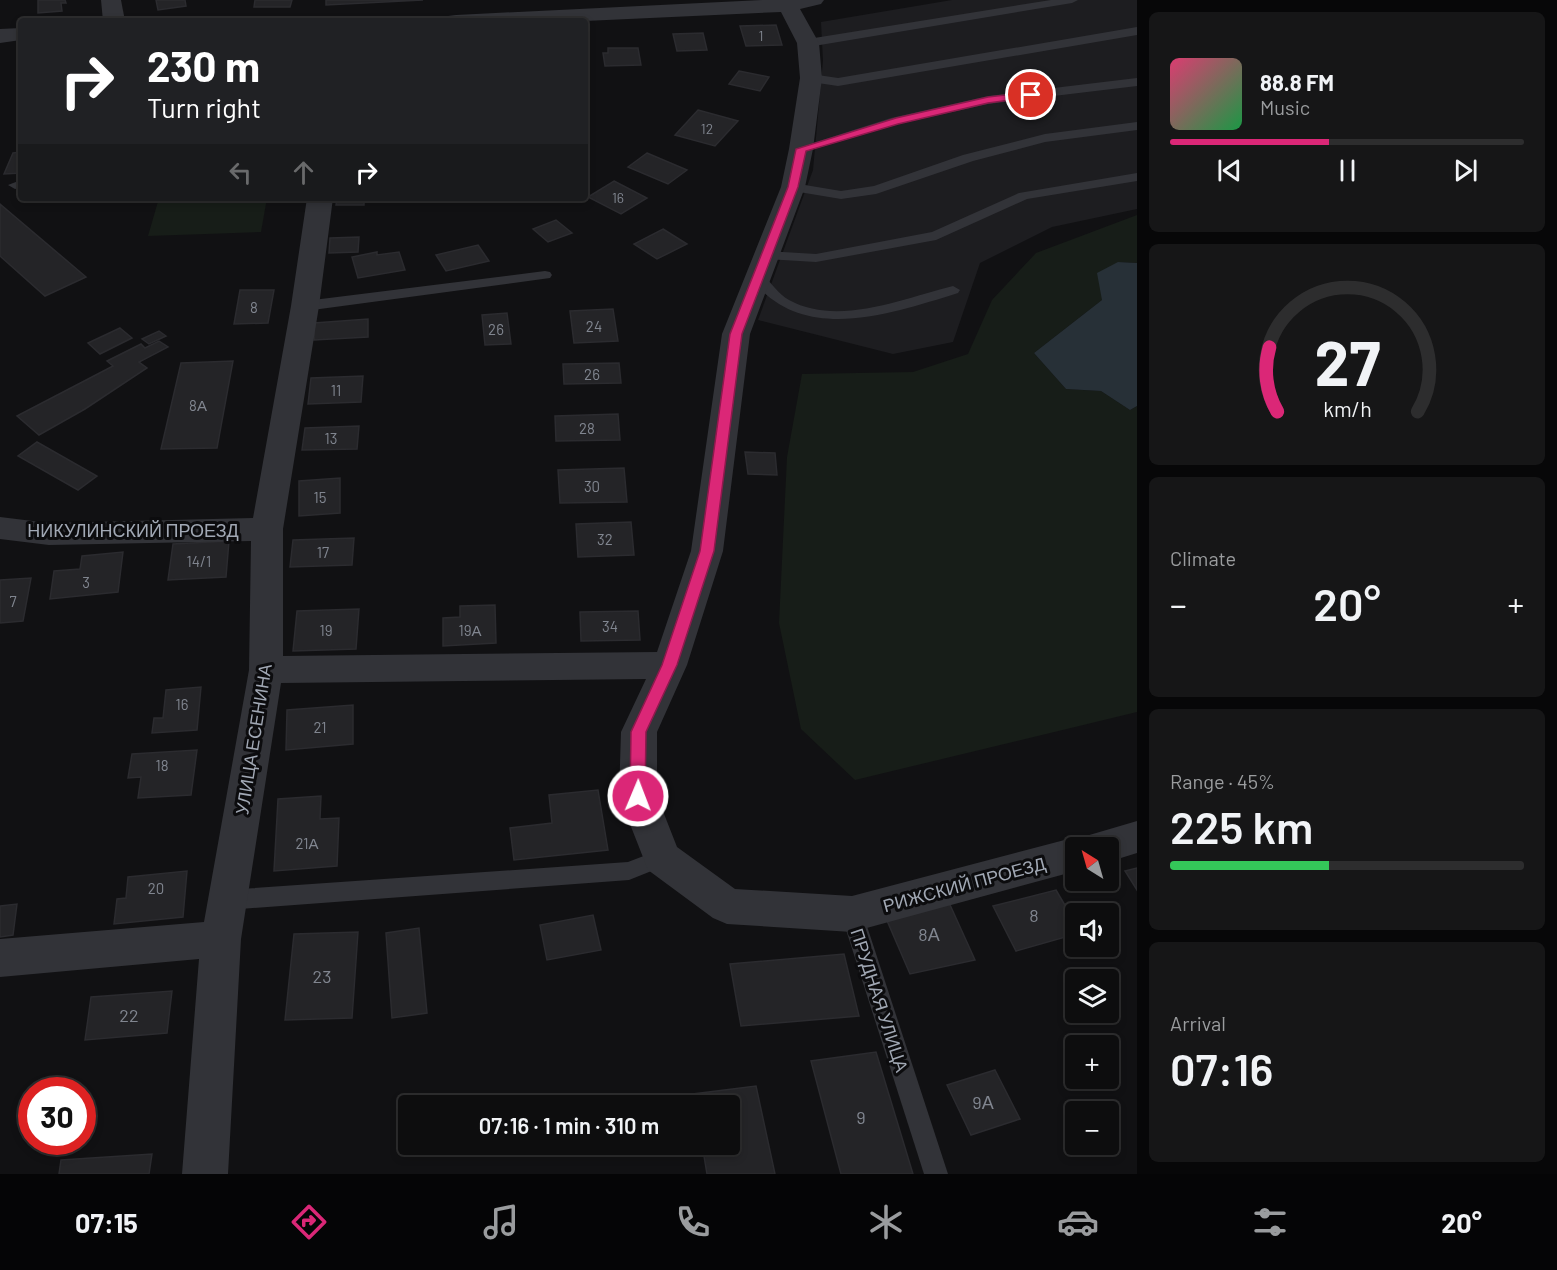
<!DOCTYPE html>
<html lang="en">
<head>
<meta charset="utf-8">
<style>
  body { margin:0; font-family:Barlow,sans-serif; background:#161617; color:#f1f3f6; height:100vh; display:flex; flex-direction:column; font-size:22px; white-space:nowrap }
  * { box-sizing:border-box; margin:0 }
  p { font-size:20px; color:#9a9c9e }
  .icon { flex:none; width:33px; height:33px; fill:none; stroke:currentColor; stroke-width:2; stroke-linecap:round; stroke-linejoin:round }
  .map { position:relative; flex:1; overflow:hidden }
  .sheet { display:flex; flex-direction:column; gap:12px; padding:12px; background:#070708; width:420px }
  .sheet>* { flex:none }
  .banner { position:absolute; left:18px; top:18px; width:570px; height:183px; border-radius:6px; box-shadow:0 3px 9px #0003,0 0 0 2px #2d2d2e; background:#202124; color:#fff; overflow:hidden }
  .needle { width:39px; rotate:323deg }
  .tools { position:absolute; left:1065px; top:837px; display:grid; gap:12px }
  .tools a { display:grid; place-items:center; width:54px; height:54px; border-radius:6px; background:#0d0d0e; box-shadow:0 3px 9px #0003,0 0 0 2px #2d2d2e; font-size:30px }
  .speed { position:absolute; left:18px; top:1077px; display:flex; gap:12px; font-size:30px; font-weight:700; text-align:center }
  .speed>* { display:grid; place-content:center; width:78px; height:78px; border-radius:50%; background:#0d0d0e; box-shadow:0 3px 9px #0003,0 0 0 2px #2d2d2e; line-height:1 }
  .speed .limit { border:9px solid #d22; background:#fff; color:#111 }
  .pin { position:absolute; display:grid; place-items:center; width:51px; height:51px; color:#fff; margin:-26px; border:3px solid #fff; border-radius:50%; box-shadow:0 2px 6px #0007 }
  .me { position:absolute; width:66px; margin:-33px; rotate:1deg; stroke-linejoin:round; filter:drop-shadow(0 0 4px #0008) }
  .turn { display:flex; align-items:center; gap:21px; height:126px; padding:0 30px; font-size:27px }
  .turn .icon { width:78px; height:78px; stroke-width:2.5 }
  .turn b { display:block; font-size:42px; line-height:51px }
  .lanes { display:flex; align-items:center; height:57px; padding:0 30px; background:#0003; justify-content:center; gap:30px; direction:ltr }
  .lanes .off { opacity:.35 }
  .big { font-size:45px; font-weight:600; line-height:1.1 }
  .sheet .card { flex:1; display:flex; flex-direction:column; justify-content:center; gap:9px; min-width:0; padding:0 21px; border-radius:9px; background:#161617 }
  .sheet .dial { align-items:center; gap:0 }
  .dial svg { height:156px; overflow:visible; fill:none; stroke:#2d2d2e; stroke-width:7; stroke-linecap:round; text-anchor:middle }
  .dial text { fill:#f1f3f6; stroke:none }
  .song { display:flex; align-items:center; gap:18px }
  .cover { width:72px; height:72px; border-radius:9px; background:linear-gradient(135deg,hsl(340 70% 55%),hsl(140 70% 35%)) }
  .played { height:6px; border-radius:3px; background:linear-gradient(90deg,#db2777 45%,#2d2d2e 45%) }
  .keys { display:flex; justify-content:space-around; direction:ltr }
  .heat { display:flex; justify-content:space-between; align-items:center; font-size:33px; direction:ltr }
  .charge { height:9px; border-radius:4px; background:linear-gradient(90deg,#34c759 45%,#2d2d2e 0) }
  .trip { position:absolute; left:398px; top:1095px; width:342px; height:60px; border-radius:6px; background:#0d0d0e; box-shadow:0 3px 9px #0003,0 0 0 2px #2d2d2e; font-weight:600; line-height:60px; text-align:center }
  .dock { display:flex; height:96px; justify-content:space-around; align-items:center; background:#050506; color:#9a9c9e }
  .dock .icon { width:42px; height:42px }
  .dock .active { color:#db2777 }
  .dock b { font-size:27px; color:#f1f3f6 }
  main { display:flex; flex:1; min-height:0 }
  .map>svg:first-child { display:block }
</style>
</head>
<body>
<main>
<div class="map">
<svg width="1137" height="1174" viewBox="0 0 1137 1174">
  <rect width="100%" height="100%" fill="#111113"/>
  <path fill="#1d1d20" d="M 952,0 L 1137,0 L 1137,209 L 1052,227 L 980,263 L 953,342 L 893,354 L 758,320 L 813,170 L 823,61 L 821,22 Z"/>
  <g fill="#171d18">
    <path d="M 159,198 L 267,198 L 261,232 L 148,236 Z"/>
    <path d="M 1137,215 L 1137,263 L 1118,262 L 1102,300 L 1034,353 L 1066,389 L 1101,391 L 1130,410 L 1137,406 L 1137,712 L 855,780 L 801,729 L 779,623 L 787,457 L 802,374 L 913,372 L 968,354 L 992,300 L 1036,253 Z"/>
  </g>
  <path fill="#273037" d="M 1118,262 L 1137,263 L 1137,406 L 1130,410 L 1101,391 L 1066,389 L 1034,353 L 1102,300 L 1097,273 Z"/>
  <g fill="#242427" stroke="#2b2b2f" stroke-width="1.5">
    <path d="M 38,0 L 65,0 L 66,3 L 61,3 L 62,11 L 38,13 Z"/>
    <path d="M 156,0 L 185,0 L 186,6 L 158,10 Z"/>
    <path d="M 255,0 L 292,0 L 290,7 L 254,7 Z"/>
    <path d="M 326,0 L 423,0 L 326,5 Z"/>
    <path d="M 776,25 L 782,45 L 746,46 L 740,26 Z"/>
    <path d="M 703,33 L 707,50 L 677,51 L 673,34 Z"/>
    <path d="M 608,48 L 638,48 L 641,65 L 605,66 L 603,53 L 608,53 Z"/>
    <path d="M 739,71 L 769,77 L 760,91 L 729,84 Z"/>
    <path d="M 698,110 L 738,121 L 715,146 L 675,135 Z"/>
    <path d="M 21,152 L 21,173 L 4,174 L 13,153 Z"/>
    <path d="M 647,153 L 687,170 L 668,184 L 628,167 Z"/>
    <path d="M 614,181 L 647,198 L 621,214 L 588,197 Z"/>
    <path d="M 337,198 L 364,198 L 364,205 L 336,205 Z"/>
    <path d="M 0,204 L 86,277 L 45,296 L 0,256 Z"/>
    <path d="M 556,220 L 572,233 L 548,242 L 533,229 Z"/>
    <path d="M 663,229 L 687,244 L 657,259 L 634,244 Z"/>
    <path d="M 359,237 L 358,252 L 329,253 L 330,238 Z"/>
    <path d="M 478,245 L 489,261 L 446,271 L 436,255 Z"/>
    <path d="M 377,252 L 377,255 L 399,252 L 405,270 L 358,278 L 352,257 Z"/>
    <path d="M 240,290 L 274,290 L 268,323 L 234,324 Z"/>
    <path d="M 613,309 L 618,341 L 574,343 L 570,311 Z"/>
    <path d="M 507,313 L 511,344 L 485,345 L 482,315 Z"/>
    <path d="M 368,319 L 368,337 L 314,340 L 314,323 Z"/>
    <path d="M 120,328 L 132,338 L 100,354 L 88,343 Z"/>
    <path d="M 159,331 L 166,336 L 149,344 L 142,339 Z"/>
    <path d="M 159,341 L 168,347 L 139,362 L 147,368 L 85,409 L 39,435 L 17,416 L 113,366 L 107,361 L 141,344 L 145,348 Z"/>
    <path d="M 233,361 L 217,448 L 161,449 L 181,363 Z"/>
    <path d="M 619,363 L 621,383 L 564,384 L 563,364 Z"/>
    <path d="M 363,376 L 361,402 L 308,404 L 311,378 Z"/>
    <path d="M 618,414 L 620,440 L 556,441 L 555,416 Z"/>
    <path d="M 359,426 L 357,449 L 302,450 L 305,428 Z"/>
    <path d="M 37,442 L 97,476 L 78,490 L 18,456 Z"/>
    <path d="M 745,452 L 775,453 L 777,475 L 748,474 Z"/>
    <path d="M 624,468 L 627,502 L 560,503 L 558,470 Z"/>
    <path d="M 340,478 L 340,513 L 299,516 L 299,481 Z"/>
    <path d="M 631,522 L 634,555 L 578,557 L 576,524 Z"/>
    <path d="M 354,538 L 352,565 L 290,567 L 293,540 Z"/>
    <path d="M 229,541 L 226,577 L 168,580 L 173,544 Z"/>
    <path d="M 123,552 L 118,592 L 50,599 L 54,571 L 80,569 L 82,556 Z"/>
    <path d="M 31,578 L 23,621 L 0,623 L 0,580 Z"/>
    <path d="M 495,605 L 496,643 L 443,646 L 443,618 L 460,617 L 460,606 Z"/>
    <path d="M 359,609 L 356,649 L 293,651 L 297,611 Z"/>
    <path d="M 638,611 L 640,640 L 581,641 L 580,612 Z"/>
    <path d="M 201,687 L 197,730 L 152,733 L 154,718 L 163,718 L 166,690 Z"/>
    <path d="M 353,705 L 353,744 L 286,750 L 287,710 Z"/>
    <path d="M 197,750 L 191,795 L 138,798 L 141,777 L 128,778 L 132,754 Z"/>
    <path d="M 598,790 L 608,850 L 514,860 L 510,828 L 552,823 L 549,795 Z"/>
    <path d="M 321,796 L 320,819 L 339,818 L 337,866 L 274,871 L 278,799 Z"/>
    <path d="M 1137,868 L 1137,890 L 1125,871 Z"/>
    <path d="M 187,871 L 183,917 L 114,924 L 117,899 L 126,898 L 128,877 Z"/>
    <path d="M 1056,890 L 1076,924 L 1076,934 L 1016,951 L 993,906 Z"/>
    <path d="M 946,896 L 975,960 L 910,974 L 882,909 Z"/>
    <path d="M 17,904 L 13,935 L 0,937 L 0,906 Z"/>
    <path d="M 593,915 L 601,950 L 547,960 L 540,925 Z"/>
    <path d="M 419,928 L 427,1013 L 392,1018 L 386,933 Z"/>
    <path d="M 358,932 L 352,1018 L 285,1020 L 294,934 Z"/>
    <path d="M 844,954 L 859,1016 L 741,1026 L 730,964 Z"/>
    <path d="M 172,991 L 167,1033 L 85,1040 L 91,997 Z"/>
    <path d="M 876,1052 L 913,1174 L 841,1174 L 811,1061 Z"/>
    <path d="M 995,1070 L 1020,1119 L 971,1135 L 947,1085 Z"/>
    <path d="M 756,1086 L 775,1174 L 707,1174 L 702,1144 L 729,1144 L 729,1106 L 695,1106 L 693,1094 Z"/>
    <path d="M 152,1154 L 149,1174 L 59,1174 L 61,1160 Z"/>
  </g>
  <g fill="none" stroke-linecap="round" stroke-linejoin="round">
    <g fill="#323338" fill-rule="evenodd">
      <path d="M 1051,0 L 1078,0 L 1072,3 L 808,47 L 802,43 L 808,39 Z"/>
      <path d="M 1137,27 L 1137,35 L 838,86 L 811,82 L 805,78 L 811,74 L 838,78 Z"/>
      <path d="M 1137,78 L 1137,86 L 988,104 L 899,124 L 801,153 L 794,149 L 891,118 L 988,96 Z"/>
      <path d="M 1137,122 L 1137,130 L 1045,142 L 973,161 L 876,194 L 841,199 L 793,191 L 786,187 L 793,183 L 841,191 L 874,186 L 963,155 L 1045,134 Z"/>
      <path d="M 1137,173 L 1137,181 L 1027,199 L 936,240 L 816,262 L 766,259 L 759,255 L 766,251 L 816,254 L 932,232 L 1019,193 Z"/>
      <path d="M 21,180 L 21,188 L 15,189 L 8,185 Z"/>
      <path d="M 545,271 L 550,272 L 552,275 L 550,278 L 305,311 L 298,306 L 305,301 Z"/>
      <path d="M 757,273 L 762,274 C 771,282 778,294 789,300 C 838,327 904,298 953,286 L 960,290 L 958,293 C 890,314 801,346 750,277 Z"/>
      <path d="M 662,849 L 669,852 L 673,858 L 669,864 L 629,880 L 227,910 L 219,907 L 216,900 L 219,893 L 227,890 L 628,862 Z"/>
      <path d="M 852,904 L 860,907 L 863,914 L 948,1174 L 924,1174 L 841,914 L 844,907 Z"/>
    </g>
    <g fill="#323338" fill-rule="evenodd">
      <path d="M 101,0 L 121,0 L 125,21 L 103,21 Z"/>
      <path d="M 762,0 L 824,0 L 821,4 L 800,9 L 819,43 L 822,78 L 813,149 L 805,187 L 750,334 L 723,551 L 687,665 L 657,732 L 657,796 L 677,847 L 735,889 L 852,896 L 1076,837 L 1084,840 L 1086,836 L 1137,821 L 1137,853 L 1108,862 L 1108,848 L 1076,848 L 1076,871 L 852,932 L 727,924 L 713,918 L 648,870 L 619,796 L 621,732 L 646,679 L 281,683 L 241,939 L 228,1174 L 182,1174 L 199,959 L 0,977 L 0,939 L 204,922 L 249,670 L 251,541 L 49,545 L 0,539 L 0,517 L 49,523 L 253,518 L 291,306 L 307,198 L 333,198 L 319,306 L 283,529 L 283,656 L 657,652 L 691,551 L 722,334 L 781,187 L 789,149 L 800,78 L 797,43 L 781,12 L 585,21 L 445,21 L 448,16 L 456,15 Z"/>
      <path d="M 21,28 L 21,40 L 0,43 L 0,29 Z"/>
    </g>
  </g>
  <path fill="#db2777" stroke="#8e194d" stroke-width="1.5" d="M 1031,92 L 1034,93 L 1034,97 L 988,103 L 898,124 L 806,151 L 798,187 L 742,334 L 714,551 L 677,665 L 646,732 L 645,796 L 638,803 L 632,801 L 630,796 L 631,732 L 662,665 L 700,551 L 730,334 L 788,187 L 796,149 L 896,118 L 988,97 Z"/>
  <g text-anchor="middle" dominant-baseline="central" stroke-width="6" stroke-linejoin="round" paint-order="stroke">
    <g font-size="14" fill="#818690">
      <text x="761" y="35">1</text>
      <text x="707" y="128">12</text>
      <text x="618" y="197">16</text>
    </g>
    <g font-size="15" fill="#818690">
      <text x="254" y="307">8</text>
      <text x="594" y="326">24</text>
      <text x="496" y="329">26</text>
      <text x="592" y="374">26</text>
      <text x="336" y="390">11</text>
      <text x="198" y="405">8А</text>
      <text x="587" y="428">28</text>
      <text x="331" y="438">13</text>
      <text x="592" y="486">30</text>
      <text x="320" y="497">15</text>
      <text x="605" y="539">32</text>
      <text x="323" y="552">17</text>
      <text x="199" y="561">14/1</text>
      <text x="86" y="582">3</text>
      <text x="13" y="601">7</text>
      <text x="610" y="626">34</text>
      <text x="326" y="630">19</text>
      <text x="470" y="630">19А</text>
      <text x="182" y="704">16</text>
      <text x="320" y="727">21</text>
      <text x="162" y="765">18</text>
      <text x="307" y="843">21А</text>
      <text x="156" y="888">20</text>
    </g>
    <g font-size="18" fill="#a1a8b4" stroke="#0c0c0e">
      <text x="133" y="530">НИКУЛИНСКИЙ ПРОЕЗД</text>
      <text transform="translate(253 739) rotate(-81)">УЛИЦА ЕСЕНИНА</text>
      <text transform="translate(964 884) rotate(-15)">РИЖСКИЙ ПРОЕЗД</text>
      <text transform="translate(880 1000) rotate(72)">ПРУДНАЯ УЛИЦА</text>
    </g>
    <g font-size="18" fill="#818690">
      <text x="1034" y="915">8</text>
      <text x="929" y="934">8А</text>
      <text x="322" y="976">23</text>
      <text x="129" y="1015">22</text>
      <text x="983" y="1102">9А</text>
      <text x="861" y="1117">9</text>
    </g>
  </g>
</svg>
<div class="tools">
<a><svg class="needle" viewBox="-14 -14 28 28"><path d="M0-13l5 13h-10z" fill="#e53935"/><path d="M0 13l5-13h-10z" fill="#9a9c9e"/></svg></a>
<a><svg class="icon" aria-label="sound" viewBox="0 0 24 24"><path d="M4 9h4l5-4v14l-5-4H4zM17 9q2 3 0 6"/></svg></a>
<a><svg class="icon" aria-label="layers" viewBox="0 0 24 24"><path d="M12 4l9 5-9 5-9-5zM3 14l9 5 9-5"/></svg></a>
<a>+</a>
<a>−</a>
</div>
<div class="speed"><div class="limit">30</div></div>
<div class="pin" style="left:1031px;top:95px;background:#d93025"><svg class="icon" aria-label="arrive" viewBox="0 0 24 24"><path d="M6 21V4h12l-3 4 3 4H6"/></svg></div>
<svg class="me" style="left:638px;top:796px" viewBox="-20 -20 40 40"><circle r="17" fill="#db2777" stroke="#fff" stroke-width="3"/><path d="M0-11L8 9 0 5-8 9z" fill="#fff"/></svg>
<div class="trip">07:16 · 1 min · 310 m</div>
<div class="banner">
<div class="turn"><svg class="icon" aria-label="right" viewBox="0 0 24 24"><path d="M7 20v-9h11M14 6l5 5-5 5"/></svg><div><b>230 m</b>Turn right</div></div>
<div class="lanes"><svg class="icon off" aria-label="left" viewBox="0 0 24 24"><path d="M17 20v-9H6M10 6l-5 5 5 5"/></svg><svg class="icon off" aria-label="ahead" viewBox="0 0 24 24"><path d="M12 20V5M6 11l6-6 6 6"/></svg><svg class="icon" aria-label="right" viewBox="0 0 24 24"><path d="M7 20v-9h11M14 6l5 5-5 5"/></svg></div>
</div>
</div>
<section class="sheet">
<div class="card">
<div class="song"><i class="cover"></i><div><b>88.8 FM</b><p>Music</p></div></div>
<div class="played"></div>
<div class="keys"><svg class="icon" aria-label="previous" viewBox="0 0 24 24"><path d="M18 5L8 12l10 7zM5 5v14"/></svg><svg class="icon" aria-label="pause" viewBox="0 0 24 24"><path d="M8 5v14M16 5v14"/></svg><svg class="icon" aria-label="next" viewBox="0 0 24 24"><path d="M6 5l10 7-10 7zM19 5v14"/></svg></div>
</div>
<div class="card dial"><svg viewBox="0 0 100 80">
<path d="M14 69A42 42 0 1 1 86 69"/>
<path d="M14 69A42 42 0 0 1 10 36" stroke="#db2777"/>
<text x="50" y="56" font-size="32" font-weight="700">27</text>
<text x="50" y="72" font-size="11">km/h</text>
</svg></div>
<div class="card"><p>Climate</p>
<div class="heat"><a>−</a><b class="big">20°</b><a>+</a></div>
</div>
<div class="card"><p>Range · 45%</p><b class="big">225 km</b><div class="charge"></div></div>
<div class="card"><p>Arrival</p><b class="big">07:16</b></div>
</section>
</main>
<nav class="dock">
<b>07:15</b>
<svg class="icon active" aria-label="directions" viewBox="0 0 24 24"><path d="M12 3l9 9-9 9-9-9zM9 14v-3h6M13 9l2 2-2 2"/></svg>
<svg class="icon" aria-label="music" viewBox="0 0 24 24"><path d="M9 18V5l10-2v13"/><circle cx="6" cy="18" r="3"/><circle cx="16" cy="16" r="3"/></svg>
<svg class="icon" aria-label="phone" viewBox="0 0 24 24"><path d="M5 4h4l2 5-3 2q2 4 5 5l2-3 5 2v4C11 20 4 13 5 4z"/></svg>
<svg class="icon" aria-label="climate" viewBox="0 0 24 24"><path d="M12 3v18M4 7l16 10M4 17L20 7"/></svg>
<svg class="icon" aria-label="car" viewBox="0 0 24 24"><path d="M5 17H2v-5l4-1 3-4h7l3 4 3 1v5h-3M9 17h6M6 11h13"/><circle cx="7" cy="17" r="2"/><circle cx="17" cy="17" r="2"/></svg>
<svg class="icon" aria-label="filters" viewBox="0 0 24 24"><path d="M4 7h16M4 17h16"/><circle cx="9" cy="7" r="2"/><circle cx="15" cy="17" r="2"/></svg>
<b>20°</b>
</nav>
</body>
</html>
